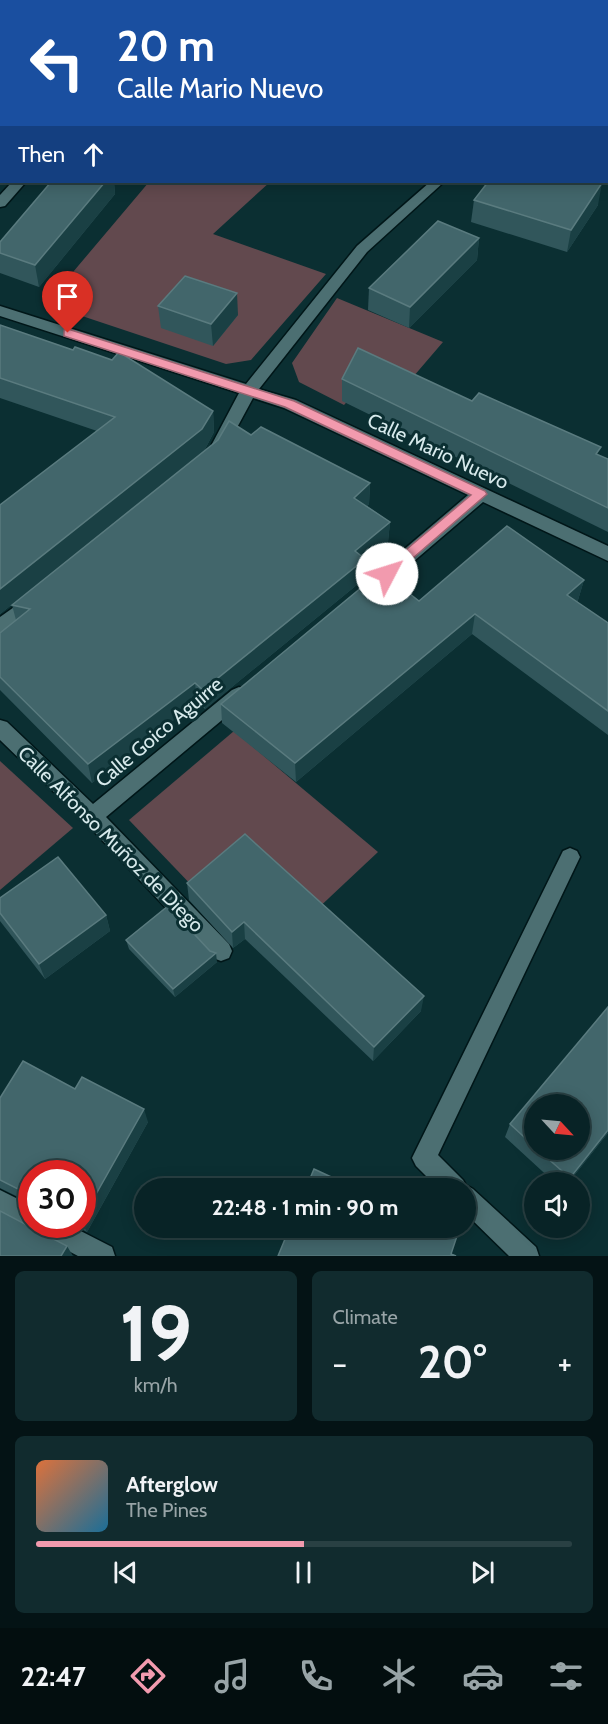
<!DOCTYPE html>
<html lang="en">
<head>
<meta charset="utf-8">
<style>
  body { margin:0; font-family:Cabin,sans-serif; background:#112b2e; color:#f1f3f6; height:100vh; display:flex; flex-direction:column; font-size:22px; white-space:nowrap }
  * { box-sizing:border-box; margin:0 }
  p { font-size:20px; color:#98a4a7 }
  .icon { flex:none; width:33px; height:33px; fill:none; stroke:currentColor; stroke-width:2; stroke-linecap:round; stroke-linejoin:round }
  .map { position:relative; height:1256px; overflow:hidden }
  .sheet { display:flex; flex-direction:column; gap:15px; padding:15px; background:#041315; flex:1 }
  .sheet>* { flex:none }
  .banner { position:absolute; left:0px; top:0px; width:609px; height:183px; box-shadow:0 3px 15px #0003,0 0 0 2px #294043; background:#1a4fa0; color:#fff; overflow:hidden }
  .needle { width:39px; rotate:116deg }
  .tools { position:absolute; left:524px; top:1094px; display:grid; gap:12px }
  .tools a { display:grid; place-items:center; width:66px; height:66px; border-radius:50%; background:#082326; box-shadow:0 3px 15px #0003,0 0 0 2px #294043; font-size:30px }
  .speed { position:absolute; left:18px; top:1160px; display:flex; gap:12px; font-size:30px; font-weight:700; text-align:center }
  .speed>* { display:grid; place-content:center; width:78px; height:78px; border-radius:50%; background:#082326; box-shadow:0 3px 15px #0003,0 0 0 2px #294043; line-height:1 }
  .speed .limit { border:9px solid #d22; background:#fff; color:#111 }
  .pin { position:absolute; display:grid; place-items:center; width:51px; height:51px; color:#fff; margin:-62px -26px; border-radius:50% 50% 50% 0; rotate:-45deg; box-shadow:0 0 6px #0007 }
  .pin .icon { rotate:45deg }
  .me { position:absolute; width:66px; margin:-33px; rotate:50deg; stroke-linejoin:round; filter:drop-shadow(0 0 4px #0008) }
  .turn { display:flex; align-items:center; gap:21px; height:126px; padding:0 18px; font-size:27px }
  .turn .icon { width:78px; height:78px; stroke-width:2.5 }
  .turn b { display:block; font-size:42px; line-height:51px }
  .then { display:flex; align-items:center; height:57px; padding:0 18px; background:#0003; gap:12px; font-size:22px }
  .big { font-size:45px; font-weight:700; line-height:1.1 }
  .sheet .widget { flex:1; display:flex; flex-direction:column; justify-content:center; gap:9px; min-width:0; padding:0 21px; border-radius:9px; background:#112b2e }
  .sheet .dial { align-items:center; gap:0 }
  .dial b { font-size:78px; line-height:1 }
  .song { display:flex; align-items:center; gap:18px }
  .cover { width:72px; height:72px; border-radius:9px; background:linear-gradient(135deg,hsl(20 70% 55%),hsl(200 70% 35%)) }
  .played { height:6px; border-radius:3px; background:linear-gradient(90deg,#f29aae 50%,#294043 50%) }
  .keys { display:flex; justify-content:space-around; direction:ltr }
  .heat { display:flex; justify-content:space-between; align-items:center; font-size:33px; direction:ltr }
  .sheet .tiles { flex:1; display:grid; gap:15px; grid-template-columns:1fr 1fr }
  .widget:last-child { grid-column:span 2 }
  .trip { position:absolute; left:134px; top:1178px; width:342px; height:60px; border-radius:30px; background:#082326; box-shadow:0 3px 15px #0003,0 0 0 2px #294043; font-weight:700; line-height:60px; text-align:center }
  .tab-bar { display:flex; height:96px; justify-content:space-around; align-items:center; background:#030e0f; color:#98a4a7 }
  .tab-bar .icon { width:42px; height:42px }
  .tab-bar .selected { color:#f29aae }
  .tab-bar b { font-size:27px; color:#f1f3f6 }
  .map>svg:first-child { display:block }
</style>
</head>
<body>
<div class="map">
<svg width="608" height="1256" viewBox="0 0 608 1256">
  <rect width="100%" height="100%" fill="#0b2f32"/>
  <g fill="#62494e">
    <path d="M 278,0 L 549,0 L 276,1 Z"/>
    <path d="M 149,182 L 270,182 L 213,234 L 326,274 L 251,360 L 226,364 L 46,304 Z"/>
    <path d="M 337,298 L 443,342 L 401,391 L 371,376 L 344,405 L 299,382 L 292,363 Z"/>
    <path d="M 234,731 L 378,852 L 313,913 L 197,891 L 129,820 Z"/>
    <path d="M 0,761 L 73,828 L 0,890 Z"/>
  </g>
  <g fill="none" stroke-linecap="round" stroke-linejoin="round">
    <defs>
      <g id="minor">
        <path d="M 113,0 L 127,0 L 128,2 L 114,2 Z"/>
        <path d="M 592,0 L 605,0 L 591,2 Z"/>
        <rect x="0" y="168" width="2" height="9"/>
        <path d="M 12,182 L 26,182 L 5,206 L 0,207 L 0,195 Z"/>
        <path d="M 430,182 L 444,182 L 367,252 L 259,389 L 296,400 L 608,546 L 608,561 L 483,502 L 393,579 L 381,579 L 378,574 L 381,569 L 468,495 L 284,408 L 253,398 L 226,448 L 214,448 L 212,444 L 239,393 L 0,316 L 0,306 L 246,384 L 357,246 Z"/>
        <path d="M 34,593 L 40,595 L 43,600 L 40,605 L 0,634 L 0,617 Z"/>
        <path d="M 239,687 L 246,690 L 248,695 L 246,700 L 106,817 L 229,944 L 232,951 L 229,958 L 221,961 L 213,958 L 85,822 L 0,740 L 0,720 L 7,722 L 93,804 L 232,690 Z"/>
        <path d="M 570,848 L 577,851 L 580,857 L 438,1155 L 463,1180 L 466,1185 L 473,1189 L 536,1247 L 539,1256 L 509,1256 L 465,1213 L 465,1188 L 438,1188 L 416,1166 L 412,1158 L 563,851 Z"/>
        <path d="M 0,1190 L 32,1206 L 32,1224 L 67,1224 L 112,1247 L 115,1256 L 78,1256 L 0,1215 Z"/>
      </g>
    </defs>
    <use href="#minor" stroke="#001618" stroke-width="3"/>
    <use href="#minor" fill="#4c6f72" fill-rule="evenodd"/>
  </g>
  <g fill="#31565b" fill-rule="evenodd">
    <path d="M 146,0 L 247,0 L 246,2 L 153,2 Z"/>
    <path d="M 51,182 L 114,182 L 115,194 L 39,287 L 0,273 L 0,242 Z"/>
    <path d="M 474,200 L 598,205 L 567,252 L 471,222 Z"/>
    <path d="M 479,238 L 477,260 L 409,328 L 368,310 L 369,288 Z"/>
    <path d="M 158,306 L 238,315 L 213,346 L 161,328 Z"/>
    <path d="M 0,325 L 213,411 L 214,432 L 204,451 L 0,614 L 0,505 L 97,431 L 0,398 Z"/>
    <path d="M 342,379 L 472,401 L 608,459 L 608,532 L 342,401 Z"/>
    <path d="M 251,435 L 370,483 L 369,504 L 367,506 L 390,522 L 388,542 L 367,561 L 369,562 L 367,582 L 358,584 L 205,709 L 197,702 L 92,783 L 0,690 L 0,633 L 16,620 L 12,605 Z"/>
    <path d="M 584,580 L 578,600 L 577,602 L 608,623 L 608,735 L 472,634 L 296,782 L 222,723 L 221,704 L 419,601 Z"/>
    <path d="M 187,883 L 421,1011 L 373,1061 L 245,939 L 233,948 L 189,900 Z"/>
    <path d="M 0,898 L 106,915 L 110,931 L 45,979 L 0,921 Z"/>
    <path d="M 126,940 L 217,962 L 175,997 L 129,949 Z"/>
    <path d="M 608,1007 L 608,1133 L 569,1182 L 554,1182 L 505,1137 L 510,1124 ZM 534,1104 L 579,1149 L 534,1149 Z"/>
    <path d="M 75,1089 L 148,1122 L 87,1232 L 72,1224 L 82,1224 L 82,1173 L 32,1173 L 32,1218 L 27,1211 L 26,1201 L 0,1188 L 0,1098 Z"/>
  </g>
  <g fill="#1a4044">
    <path d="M 2,58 L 2,83 L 0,84 L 0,59 Z"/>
    <path d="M 105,182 L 114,182 L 115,194 L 39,287 L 35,265 Z"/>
    <path d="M 602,183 L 598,205 L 567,252 L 571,230 Z"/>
    <path d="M 479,238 L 477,260 L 409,328 L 410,307 Z"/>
    <path d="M 237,293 L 238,315 L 213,346 L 211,324 Z"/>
    <path d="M 213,411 L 214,432 L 204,451 L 0,614 L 0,589 Z"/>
    <path d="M 370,483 L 369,504 L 353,519 L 354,498 Z"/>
    <path d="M 390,522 L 388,542 L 365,563 L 369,562 L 367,582 L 358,584 L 205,709 L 203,690 L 355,551 Z"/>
    <path d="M 584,580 L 578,600 L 562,615 L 567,595 Z"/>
    <path d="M 475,614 L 472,634 L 296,782 L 295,763 Z"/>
    <path d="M 195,683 L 197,702 L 92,783 L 88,764 Z"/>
    <path d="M 106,915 L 110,931 L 45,979 L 39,964 Z"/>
    <path d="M 244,922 L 245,939 L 233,948 L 232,932 Z"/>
    <path d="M 216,953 L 217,962 L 175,997 L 173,989 Z"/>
    <path d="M 424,996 L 421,1011 L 373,1061 L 374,1047 Z"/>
    <path d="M 144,1109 L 148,1122 L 87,1232 L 82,1223 L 82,1219 Z"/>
    <path d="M 608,1130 L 608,1133 L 569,1182 L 567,1182 Z"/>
    <path d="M 67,1246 L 73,1256 L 61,1256 Z"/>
  </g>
  <g fill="#42666b" stroke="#5a7b7f" stroke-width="1.5">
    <path d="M 201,0 L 234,0 L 232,2 L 208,2 Z"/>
    <path d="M 0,11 L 2,12 L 2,58 L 0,59 Z"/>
    <path d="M 51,182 L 105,182 L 35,265 L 0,253 L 0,242 Z"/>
    <path d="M 488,182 L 584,182 L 602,183 L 571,230 L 474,200 Z"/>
    <path d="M 438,221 L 479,238 L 410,307 L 369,288 Z"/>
    <path d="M 185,276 L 237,293 L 211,324 L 158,306 Z"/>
    <path d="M 0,325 L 73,350 L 75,347 L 112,360 L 119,352 L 213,411 L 202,429 L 0,589 L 0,505 L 115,417 L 0,378 Z"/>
    <path d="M 358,348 L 472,401 L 479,393 L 601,447 L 596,454 L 608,459 L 608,508 L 342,379 Z"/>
    <path d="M 229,421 L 251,435 L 261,427 L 370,483 L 354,498 L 390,522 L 355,551 L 369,562 L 359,564 L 203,690 L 195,683 L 88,764 L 0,677 L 0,633 L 30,609 L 12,605 L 218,440 Z"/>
    <path d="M 507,526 L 584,580 L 567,595 L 608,623 L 608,711 L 475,614 L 295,763 L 221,704 L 374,577 L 377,568 L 419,601 Z"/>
    <path d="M 245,834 L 424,996 L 374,1047 L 244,922 L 232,932 L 187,883 Z"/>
    <path d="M 58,857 L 106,915 L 39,964 L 0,913 L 0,898 Z"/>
    <path d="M 168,906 L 210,951 L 216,953 L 173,989 L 126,940 Z"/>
    <path d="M 608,1007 L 608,1130 L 570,1178 L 537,1149 L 579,1149 L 579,1104 L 534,1104 L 534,1146 L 510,1124 Z"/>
    <path d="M 23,1061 L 75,1089 L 82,1077 L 144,1109 L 82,1219 L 82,1173 L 32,1173 L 32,1211 L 27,1211 L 26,1193 L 0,1180 L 0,1098 Z"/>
    <path d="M 314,1169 L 355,1188 L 306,1188 Z"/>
    <path d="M 0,1211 L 67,1246 L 61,1256 L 0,1256 Z"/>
    <path d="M 290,1227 L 452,1227 L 458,1233 L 451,1254 L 456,1256 L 278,1256 Z"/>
  </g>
  <path fill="#f29aae" stroke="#9d6471" stroke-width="1.5" d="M 68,329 L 294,401 L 485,491 L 487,494 L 391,577 L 382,577 L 382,570 L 471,495 L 285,407 L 64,336 L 64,330 Z"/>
  <g text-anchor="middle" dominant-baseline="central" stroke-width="6" stroke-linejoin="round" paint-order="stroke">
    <g font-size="20" fill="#d7eaec" stroke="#0b2f32">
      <text transform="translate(438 451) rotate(25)">Calle Mario Nuevo</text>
      <text transform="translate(159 732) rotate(-40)">Calle Goico Aguirre</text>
      <text transform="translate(111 839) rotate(45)">Calle Alfonso Muñoz de Diego</text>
    </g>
  </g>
</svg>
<div class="tools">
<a><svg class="needle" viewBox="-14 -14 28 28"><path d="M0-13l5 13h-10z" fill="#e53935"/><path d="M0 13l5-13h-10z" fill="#98a4a7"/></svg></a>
<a><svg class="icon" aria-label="sound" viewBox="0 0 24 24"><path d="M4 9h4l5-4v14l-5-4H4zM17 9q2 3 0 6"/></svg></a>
</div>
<div class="speed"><div class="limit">30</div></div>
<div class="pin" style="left:68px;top:333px;background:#d93025"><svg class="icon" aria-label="arrive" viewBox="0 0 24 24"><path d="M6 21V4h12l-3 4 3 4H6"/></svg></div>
<svg class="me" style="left:387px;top:574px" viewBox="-20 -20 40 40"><circle r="19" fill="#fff"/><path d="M0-13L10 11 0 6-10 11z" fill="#f29aae"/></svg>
<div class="trip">22:48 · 1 min · 90 m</div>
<div class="banner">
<div class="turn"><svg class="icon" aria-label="left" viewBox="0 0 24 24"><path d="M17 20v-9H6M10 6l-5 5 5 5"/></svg><div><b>20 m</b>Calle Mario Nuevo</div></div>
<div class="then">Then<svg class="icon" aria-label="ahead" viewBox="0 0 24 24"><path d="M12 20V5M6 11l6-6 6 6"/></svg></div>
</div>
</div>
<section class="sheet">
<div class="tiles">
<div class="widget dial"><b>19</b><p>km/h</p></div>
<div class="widget"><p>Climate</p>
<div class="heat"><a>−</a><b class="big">20°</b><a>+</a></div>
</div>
<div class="widget">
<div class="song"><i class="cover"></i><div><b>Afterglow</b><p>The Pines</p></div></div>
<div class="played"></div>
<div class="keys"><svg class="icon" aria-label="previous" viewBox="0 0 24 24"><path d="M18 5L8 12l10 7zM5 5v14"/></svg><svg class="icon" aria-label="pause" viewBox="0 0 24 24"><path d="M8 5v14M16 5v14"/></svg><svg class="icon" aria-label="next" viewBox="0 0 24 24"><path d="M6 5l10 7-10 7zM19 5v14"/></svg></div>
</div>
</div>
</section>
<nav class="tab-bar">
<b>22:47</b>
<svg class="icon selected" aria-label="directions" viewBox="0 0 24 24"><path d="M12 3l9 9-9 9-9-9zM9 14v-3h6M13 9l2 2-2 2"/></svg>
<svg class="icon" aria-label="music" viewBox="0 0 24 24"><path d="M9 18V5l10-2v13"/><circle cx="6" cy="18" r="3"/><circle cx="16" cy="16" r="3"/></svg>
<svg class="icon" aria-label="phone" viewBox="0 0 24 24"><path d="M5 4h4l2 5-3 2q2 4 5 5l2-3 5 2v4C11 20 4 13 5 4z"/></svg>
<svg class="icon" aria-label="climate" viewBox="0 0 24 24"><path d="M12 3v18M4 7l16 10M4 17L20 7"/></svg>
<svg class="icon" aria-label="car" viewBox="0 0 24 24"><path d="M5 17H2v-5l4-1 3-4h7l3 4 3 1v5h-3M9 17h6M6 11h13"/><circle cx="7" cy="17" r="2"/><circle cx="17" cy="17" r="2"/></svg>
<svg class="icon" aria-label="filters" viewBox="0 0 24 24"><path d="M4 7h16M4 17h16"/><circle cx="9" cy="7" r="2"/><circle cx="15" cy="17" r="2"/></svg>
</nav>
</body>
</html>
